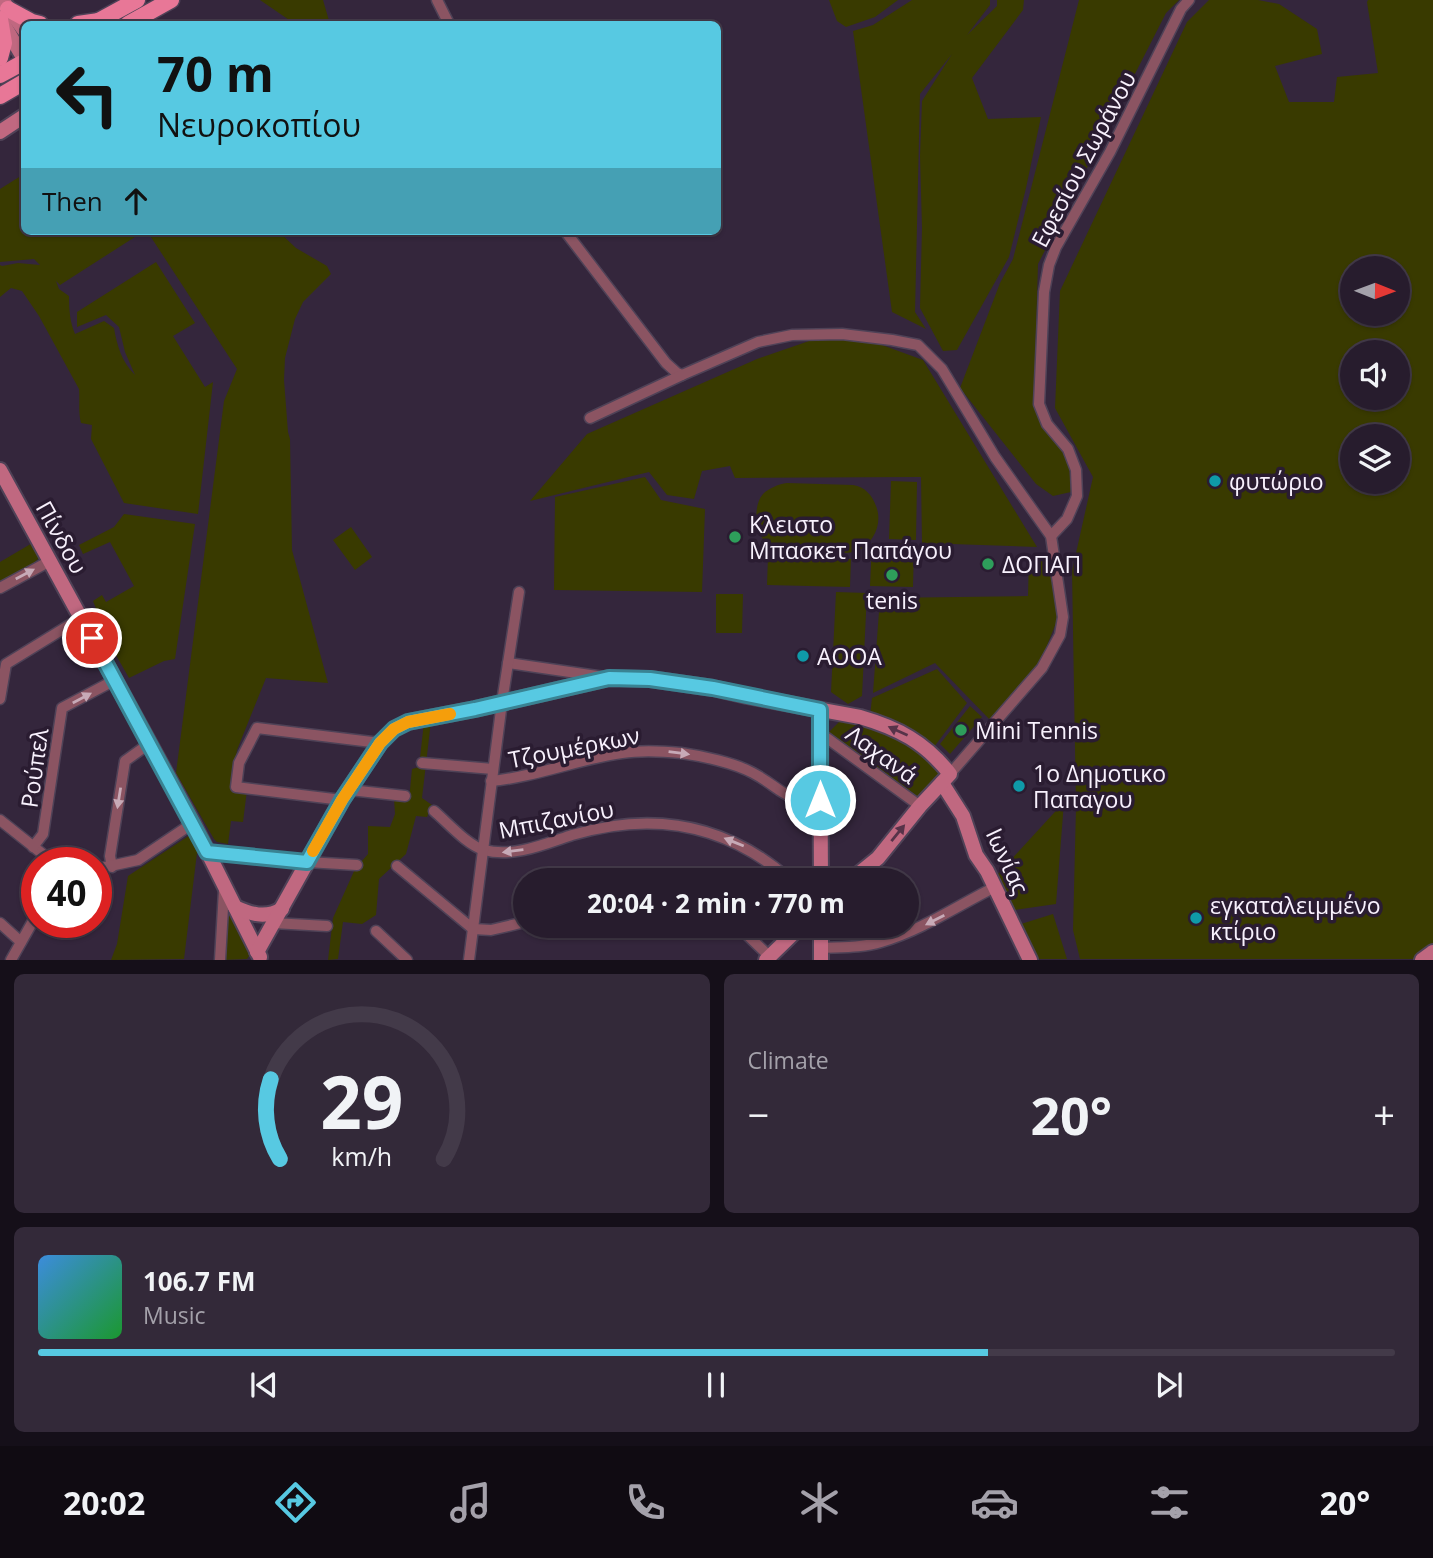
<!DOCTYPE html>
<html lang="en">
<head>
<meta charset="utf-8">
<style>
  body { margin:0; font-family:"Open Sans",sans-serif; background:#332939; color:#f1f3f6; height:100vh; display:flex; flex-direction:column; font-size:26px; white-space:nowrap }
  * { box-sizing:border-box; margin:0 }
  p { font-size:23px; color:#a4a1aa }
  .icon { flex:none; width:38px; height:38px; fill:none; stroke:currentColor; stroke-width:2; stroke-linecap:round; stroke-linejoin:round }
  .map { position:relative; height:960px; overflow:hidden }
  .sheet { display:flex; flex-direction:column; gap:14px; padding:14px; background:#150f19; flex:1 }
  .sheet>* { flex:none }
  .top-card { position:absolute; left:21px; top:21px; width:700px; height:214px; border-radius:10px; box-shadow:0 2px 5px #0004,0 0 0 2px #433a49; background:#57c9e2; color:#111; overflow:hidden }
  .needle { width:46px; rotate:91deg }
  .buttons { position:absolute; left:1340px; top:256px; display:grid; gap:14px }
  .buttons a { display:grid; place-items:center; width:70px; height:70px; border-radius:50%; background:#271c2d; box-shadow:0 2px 5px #0004,0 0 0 2px #433a49; font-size:35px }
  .speed { position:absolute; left:21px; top:847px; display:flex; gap:14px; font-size:35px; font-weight:700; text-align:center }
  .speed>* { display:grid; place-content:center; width:91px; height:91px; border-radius:50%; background:#271c2d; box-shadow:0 2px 5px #0004,0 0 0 2px #433a49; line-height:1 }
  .speed .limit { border:10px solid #d22; background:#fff; color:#111 }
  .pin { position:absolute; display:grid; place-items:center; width:60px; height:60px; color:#fff; margin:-30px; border:4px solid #fff; border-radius:50%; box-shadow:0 2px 7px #0007 }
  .me { position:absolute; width:77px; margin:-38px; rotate:0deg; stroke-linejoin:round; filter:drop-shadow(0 0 5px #0008) }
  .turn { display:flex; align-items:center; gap:24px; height:147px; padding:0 21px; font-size:32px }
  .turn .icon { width:91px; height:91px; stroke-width:2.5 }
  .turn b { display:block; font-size:49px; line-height:60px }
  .then { display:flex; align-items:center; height:66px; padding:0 21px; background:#0003; gap:14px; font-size:26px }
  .big { font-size:52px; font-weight:700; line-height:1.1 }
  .sheet .tile { flex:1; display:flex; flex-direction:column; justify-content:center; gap:10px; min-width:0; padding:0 24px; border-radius:10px; background:#332939 }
  .sheet .dial { align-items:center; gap:0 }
  .dial svg { height:182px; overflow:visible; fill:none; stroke:#433a49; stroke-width:7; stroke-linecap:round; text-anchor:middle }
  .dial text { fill:#f1f3f6; stroke:none }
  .song { display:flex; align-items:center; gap:21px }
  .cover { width:84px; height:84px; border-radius:10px; background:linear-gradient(135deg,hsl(210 70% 55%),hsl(130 70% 35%)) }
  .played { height:7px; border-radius:4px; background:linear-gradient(90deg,#57c9e2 70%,#433a49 70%) }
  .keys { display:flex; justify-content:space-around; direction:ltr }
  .heat { display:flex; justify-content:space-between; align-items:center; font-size:38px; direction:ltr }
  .sheet .tiles { flex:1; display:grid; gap:14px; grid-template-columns:1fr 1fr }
  .tile:last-child { grid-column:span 2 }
  .trip { position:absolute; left:513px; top:868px; width:406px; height:70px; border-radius:35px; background:#271c2d; box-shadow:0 2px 5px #0004,0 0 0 2px #433a49; font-weight:700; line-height:70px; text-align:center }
  .menu { display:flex; height:112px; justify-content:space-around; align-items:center; background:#100b12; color:#a4a1aa }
  .menu .icon { width:49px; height:49px }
  .menu .active { color:#57c9e2 }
  .menu b { font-size:32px; color:#f1f3f6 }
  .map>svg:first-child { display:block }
</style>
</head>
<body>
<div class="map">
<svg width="1433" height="960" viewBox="0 0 1433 960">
  <rect width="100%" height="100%" fill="#34263c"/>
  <g fill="#393a00" fill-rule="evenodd">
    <path d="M 260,0 L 323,0 L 330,24 L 295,24 Z"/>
    <path d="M 829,0 L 898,0 L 875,17 L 846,27 L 837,21 Z"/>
    <path d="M 912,0 L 990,0 L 990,5 L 967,35 L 997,6 L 997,0 L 1024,0 L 1023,10 L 972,78 L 988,119 L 1041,117 L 1026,188 L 1009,257 L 957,350 L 943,351 L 920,308 L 922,228 L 920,156 L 922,101 L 952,54 L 920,94 L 915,312 L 926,329 L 892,312 L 853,31 L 873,25 Z"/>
    <path d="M 1079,0 L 1179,0 L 1166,13 L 1038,264 L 1034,395 L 1068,449 L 1071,492 L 1053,496 L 1036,484 L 960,388 L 1000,283 L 1013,259 Z"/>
    <path d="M 1209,0 L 1258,0 L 1279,4 L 1317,29 L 1322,54 L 1275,66 L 1289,102 L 1334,102 L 1337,77 L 1378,73 L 1367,2 L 1368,0 L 1433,0 L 1433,948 L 1416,959 L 1080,959 L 1073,930 L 1076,807 L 1072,571 L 1093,477 L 1055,408 L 1060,291 L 1187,22 ZM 1353,268 L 1398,268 L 1398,313 L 1353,313 ZM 1353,352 L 1398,352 L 1398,397 L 1353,397 ZM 1353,436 L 1398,436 L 1398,481 L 1353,481 Z"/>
    <path d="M 24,174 L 24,231 L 136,231 L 138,235 L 60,285 L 56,281 L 59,289 L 69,296 C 69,310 70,322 75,334 L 104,321 L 114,328 C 117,346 122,362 135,375 L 125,352 L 119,327 L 106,315 L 77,327 L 77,312 L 156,262 L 195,323 L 173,336 L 205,387 L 213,382 L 198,514 L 124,503 L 91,439 L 92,425 L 81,423 C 78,412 80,401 79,389 L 39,316 L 22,291 L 11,288 L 0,297 L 0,265 L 2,266 L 18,263 L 40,265 L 34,259 L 0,262 L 0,189 Z"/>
    <path d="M 147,231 L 278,231 L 296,248 L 327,266 L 331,274 L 303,302 L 295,319 L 285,358 L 284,380 L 288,432 L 290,439 L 292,550 L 328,683 L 266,678 L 237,750 L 232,787 L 247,790 L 243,822 L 231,821 L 228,844 L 217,842 L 214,839 L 176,773 L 224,401 L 237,369 Z"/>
    <path d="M 841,330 L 923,360 L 1037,547 L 922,543 L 921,477 L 735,478 L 730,466 L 702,471 L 694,499 L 667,495 L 649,472 L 530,501 L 587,434 L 757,359 Z"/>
    <path d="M 645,477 L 661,500 L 705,509 L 702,592 L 554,590 L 555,497 Z"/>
    <path d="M 891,481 L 917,482 L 916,540 L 889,539 Z"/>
    <path d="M 787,483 L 853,485 C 865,487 872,495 876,506 C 883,523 874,543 857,551 C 847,555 794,554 782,551 C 774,549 765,543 761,536 C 755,525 754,504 763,494 C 769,488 779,484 787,483 Z"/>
    <path d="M 124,514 L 195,524 L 175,659 L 164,661 L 129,678 L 95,618 L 97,611 L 93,601 L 102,595 L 106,602 L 134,586 L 110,542 L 83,554 L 79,545 L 114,527 Z"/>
    <path d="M 351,527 L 372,557 L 355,570 L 333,540 Z"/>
    <path d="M 34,542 L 41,556 L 19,577 L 0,588 L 0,562 Z"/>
    <path d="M 872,543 L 914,544 L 913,587 L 870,586 Z"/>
    <path d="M 1050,556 L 1058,618 L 1040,663 L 992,722 L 935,663 L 873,693 L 880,598 L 1028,596 L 1029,557 Z"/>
    <path d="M 768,557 L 851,559 L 850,587 L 767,585 Z"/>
    <path d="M 836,592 L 867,593 L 862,696 L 848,704 L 831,692 Z"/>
    <path d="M 716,594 L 743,594 L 742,633 L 716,633 Z"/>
    <path d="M 937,669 L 967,703 L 934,747 L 870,716 L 872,698 Z"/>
    <path d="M 970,706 L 982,717 L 950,754 L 940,744 Z"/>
    <path d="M 431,721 L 422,798 L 432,805 L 427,817 L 416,816 L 406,854 L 379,879 L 376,915 L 362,924 L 343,922 L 338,959 L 328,960 L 333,918 L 355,869 L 368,854 L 368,826 L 390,827 L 395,814 L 394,799 L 409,800 L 412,769 L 419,767 L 424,722 Z"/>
    <path d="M 840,721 C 871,728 911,735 932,762 C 936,766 939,772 941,776 L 920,798 L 829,732 Z"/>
    <path d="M 1064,802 L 1056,904 L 1015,910 L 997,875 Z"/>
    <path d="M 193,833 L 202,850 L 197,853 L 184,959 L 111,960 L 117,944 L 128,876 Z"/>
    <path d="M 228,897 L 255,947 L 247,959 L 222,960 Z"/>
    <path d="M 1053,914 L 1067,959 L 1039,959 L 1021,924 Z"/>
  </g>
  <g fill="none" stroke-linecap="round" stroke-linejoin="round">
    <defs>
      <g id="street">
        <path d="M 437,0 L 449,24"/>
        <path d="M 565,231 L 666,363 L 677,373 L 682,375"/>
        <path d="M 590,418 L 682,375 L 758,342 L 792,335 L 842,334 L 892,340 L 918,345 L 942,369 L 995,457 L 1051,536 L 1063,617 L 1060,635 L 1042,668 L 950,774"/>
        <path d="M 1051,536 L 1067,519 L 1077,496 L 1076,470 L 1068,449 L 1047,424 L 1039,404 L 1044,292 L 1049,265 L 1056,247 L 1110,152 L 1181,9 L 1189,0"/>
        <path d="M 0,588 L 50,561"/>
        <path d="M 508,663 L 604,677"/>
        <path d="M 0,699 L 6,664 L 81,618"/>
        <path d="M 820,733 L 920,806"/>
        <path d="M 422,763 L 493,769"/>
        <path d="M 491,781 C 536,777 578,759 622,753 C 641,750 662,751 681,753 C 702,756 735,763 753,773 C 783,789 782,801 820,800"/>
        <path d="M 350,790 L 405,796"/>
        <path d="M 342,800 L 236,787 L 239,763 L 257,728 L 380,743"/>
        <path d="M 434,811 C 447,822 467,845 484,850 C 513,858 545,844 572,835 C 653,811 727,824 790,880"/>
        <path d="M 0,820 L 54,863"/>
        <path d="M 33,847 L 43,834 L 62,708 L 115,680"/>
        <path d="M 207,852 L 307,862 L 357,865"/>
        <path d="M 397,866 L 473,929 L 491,930 L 525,922"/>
        <path d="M 112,867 L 110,856 L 125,761 L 150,743"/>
        <path d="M 96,869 L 138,860 L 193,823"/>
        <path d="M 0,923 L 21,942"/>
        <path d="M 273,923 L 327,926"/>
        <path d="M 738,926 L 769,956"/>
        <path d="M 376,931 L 407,960"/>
        <path d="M 821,948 C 841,947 862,948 881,942 C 922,930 957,906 995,887"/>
        <path d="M 11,960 L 37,914"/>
        <path d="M 220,960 L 224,890"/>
        <path d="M 469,960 L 502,702 L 519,592"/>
      </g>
      <g id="secondary">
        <path d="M 2,0 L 24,30"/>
        <path d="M 1,20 L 24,59"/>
        <path d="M 0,132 L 24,116"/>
        <path d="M 0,470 L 193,823 L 260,957"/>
        <path d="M 820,710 L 821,880"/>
        <path d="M 942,783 L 963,816 L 976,855 L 987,871 L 1030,960"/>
        <path d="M 235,907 C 250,914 266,919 282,909"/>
        <path d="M 821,926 L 821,960"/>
        <path d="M 257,952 L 342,800 L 380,743 L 394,729 L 408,722 L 475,709 L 609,678 L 650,679 L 713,688 L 747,696 L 860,717 C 898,728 925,742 950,774 L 920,806 L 878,858 L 851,880"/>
        <path d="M 766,960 L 801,926"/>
        <path d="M 1422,960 L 1433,952"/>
      </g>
      <g id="primary">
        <path d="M 8,9 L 32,22 L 40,24"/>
        <path d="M 0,19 L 4,43 L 0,58"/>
        <path d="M 78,24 L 99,21"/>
        <path d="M 93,24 L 137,0"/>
        <path d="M 128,24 L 171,0"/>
        <path d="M 0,75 L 24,62"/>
        <path d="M 0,96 L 24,82"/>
      </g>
    </defs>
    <use href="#street" stroke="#4f4257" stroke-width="13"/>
    <use href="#secondary" stroke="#4f4257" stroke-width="18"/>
    <use href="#primary" stroke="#4f4257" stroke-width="19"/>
    <use href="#street" stroke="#8b5462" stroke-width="10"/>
    <use href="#secondary" stroke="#c06880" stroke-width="14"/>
    <use href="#primary" stroke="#e87797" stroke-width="16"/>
  </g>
  <defs><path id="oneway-solid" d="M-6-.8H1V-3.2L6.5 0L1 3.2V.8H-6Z" transform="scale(1.75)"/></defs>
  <g fill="#c7aab7">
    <use href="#oneway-solid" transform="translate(25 574) rotate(-28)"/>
    <use href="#oneway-solid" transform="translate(82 698) rotate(-28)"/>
    <use href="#oneway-solid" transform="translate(679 753) rotate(7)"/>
    <use href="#oneway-solid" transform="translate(119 798) rotate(99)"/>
    <use href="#oneway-solid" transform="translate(734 842) rotate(-158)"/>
    <use href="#oneway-solid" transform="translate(513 851) rotate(173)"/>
    <use href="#oneway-solid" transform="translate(935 920) rotate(153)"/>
  </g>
  <g fill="#573349">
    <use href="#oneway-solid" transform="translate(898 731) rotate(-156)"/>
    <use href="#oneway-solid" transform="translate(898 833) rotate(-51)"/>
  </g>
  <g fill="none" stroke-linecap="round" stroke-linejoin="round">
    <defs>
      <path id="route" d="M 92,638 L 207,852 L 307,862 L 342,800 L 380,743 L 394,729 L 408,722 L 475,709 L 609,678 L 650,679 L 713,688 L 820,710 L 820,800"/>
    </defs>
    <use href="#route" stroke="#398393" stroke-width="18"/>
    <use href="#route" stroke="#57c9e2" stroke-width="12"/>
    <path stroke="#f59e0b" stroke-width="12" d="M 313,851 L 342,800 L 380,743 L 394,729 L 408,722 L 450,714"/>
  </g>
  <g fill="#0f9aa8" stroke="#2a1c31" stroke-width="2.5">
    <circle cx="1215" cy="481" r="7"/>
    <circle cx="803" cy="656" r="7"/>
    <circle cx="1019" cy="786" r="7"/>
    <circle cx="1196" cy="918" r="7"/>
  </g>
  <g fill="#2e9e5b" stroke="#2a1c31" stroke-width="2.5">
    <circle cx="735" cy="537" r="7"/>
    <circle cx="988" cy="564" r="7"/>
    <circle cx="892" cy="575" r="7"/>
    <circle cx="961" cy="730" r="7"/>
  </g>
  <g text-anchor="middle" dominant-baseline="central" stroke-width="7" stroke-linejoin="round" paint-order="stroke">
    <g font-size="23" fill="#f8f1fd" stroke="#2a1c31">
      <text transform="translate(1083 159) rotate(-62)">Εφεσίου Σωράνου</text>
      <text transform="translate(62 537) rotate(61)">Πίνδου</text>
      <text transform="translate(574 747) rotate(-11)">Τζουμέρκων</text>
      <text transform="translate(882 754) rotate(36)">Λαχανά</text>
      <text transform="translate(34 768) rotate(-82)">Ρούπελ</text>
      <text transform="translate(556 819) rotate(-11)">Μπιζανίου</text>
      <text transform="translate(1008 861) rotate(65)">Ιωνίας</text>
    </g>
    <g font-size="23" fill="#f8f1fd" stroke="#2a1c31" text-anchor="start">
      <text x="1229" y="481">φυτώριο</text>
      <text x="749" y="524">Κλειστο<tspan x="749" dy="26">Μπασκετ Παπάγου</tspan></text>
      <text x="1002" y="564">ΔΟΠΑΠ</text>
      <text x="892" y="600" text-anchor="middle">tenis</text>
      <text x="817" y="656">ΑΟΟΑ</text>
      <text x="975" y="730">Mini Tennis</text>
      <text x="1033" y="773">1ο Δημοτικο<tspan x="1033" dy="26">Παπαγου</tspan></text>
      <text x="1210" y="905">εγκαταλειμμένο<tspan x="1210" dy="26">κτίριο</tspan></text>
    </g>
  </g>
</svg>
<div class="buttons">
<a><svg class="needle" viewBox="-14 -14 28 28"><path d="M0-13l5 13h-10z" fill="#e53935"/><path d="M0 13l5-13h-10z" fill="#a4a1aa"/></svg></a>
<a><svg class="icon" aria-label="sound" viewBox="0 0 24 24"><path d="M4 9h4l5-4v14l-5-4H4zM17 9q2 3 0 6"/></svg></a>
<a><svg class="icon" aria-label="layers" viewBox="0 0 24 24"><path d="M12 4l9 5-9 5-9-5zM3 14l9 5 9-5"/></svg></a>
</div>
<div class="speed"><div class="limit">40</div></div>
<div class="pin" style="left:92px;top:638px;background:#d93025"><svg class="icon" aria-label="arrive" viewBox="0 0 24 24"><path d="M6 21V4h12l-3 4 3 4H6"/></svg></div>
<svg class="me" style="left:820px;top:800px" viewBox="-20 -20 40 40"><circle r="17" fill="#57c9e2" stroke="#fff" stroke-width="3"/><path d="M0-11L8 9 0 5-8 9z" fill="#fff"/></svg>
<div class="trip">20:04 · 2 min · 770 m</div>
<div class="top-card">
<div class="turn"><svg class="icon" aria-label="left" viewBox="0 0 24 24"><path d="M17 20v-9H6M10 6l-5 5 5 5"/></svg><div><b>70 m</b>Νευροκοπίου</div></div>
<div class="then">Then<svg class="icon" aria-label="ahead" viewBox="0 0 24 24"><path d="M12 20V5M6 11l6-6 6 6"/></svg></div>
</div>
</div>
<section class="sheet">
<div class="tiles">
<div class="tile dial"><svg viewBox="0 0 100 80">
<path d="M14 69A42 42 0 1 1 86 69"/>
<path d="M14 69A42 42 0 0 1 10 34" stroke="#57c9e2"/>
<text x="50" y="56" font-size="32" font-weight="700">29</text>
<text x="50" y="72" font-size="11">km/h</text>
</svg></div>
<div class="tile"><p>Climate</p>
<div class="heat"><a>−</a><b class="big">20°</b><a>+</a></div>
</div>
<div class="tile">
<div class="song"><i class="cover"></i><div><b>106.7 FM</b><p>Music</p></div></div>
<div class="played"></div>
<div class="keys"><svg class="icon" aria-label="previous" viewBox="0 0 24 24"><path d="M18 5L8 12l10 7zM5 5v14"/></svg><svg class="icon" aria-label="pause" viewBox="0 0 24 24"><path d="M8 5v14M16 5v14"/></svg><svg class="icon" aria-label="next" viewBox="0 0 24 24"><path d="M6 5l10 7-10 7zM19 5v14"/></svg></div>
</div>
</div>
</section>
<nav class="menu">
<b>20:02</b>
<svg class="icon active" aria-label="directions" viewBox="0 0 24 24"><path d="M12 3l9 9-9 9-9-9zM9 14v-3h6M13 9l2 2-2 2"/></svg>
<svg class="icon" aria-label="music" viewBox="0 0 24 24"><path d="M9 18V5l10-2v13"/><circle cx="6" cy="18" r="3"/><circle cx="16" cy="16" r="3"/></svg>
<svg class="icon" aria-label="phone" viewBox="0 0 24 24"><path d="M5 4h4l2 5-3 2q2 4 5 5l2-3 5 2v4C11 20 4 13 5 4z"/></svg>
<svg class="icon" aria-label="climate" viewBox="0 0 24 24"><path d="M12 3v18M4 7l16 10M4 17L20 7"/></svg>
<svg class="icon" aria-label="car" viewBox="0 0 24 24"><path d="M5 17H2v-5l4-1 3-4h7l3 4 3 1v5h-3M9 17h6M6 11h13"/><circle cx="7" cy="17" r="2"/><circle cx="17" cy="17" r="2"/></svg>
<svg class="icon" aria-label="filters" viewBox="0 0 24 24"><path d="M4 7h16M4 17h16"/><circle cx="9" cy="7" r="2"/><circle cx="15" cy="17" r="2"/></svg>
<b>20°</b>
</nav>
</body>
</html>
